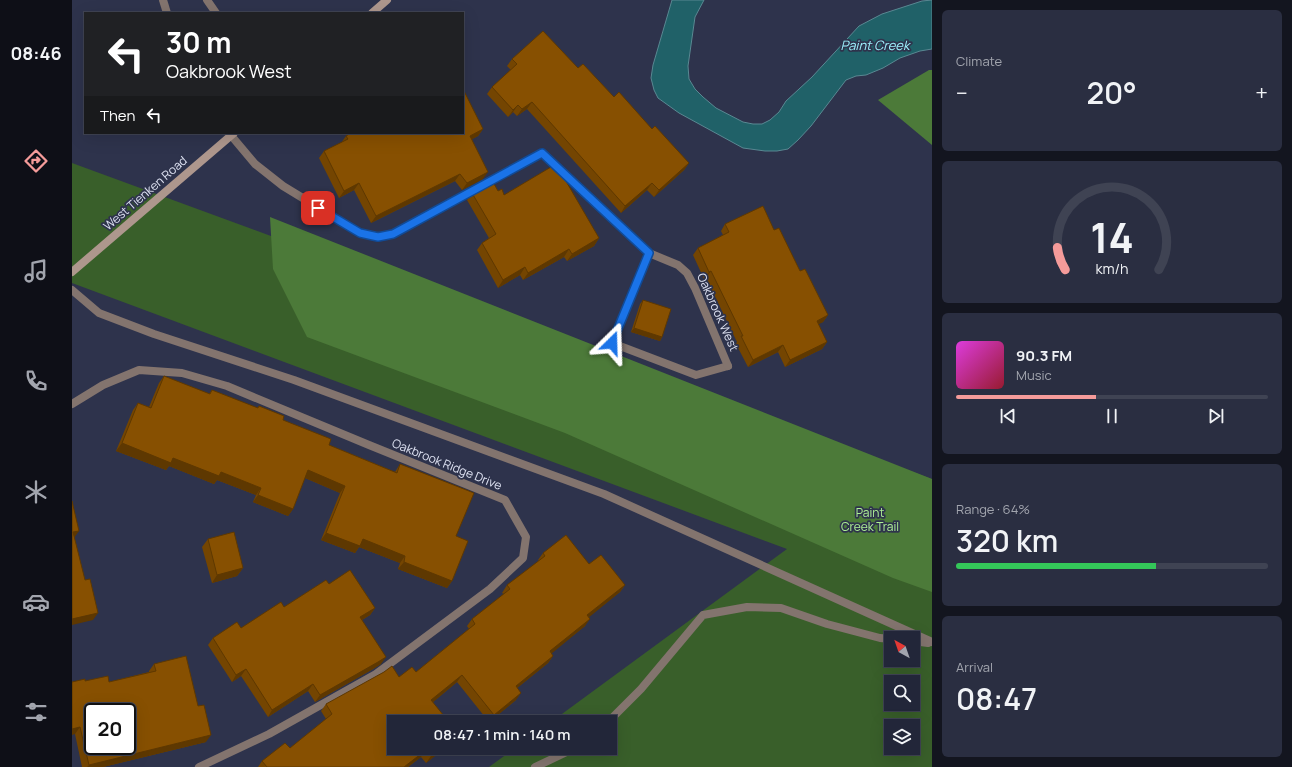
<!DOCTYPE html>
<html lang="en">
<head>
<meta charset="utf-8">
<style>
  body { margin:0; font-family:Manrope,sans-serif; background:#2a2e41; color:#f1f3f6; height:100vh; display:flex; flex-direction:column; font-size:15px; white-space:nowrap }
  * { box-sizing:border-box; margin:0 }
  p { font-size:13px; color:#a2a5ae }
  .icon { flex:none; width:22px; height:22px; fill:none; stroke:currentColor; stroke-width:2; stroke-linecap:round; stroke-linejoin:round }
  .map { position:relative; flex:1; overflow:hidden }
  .drawer { display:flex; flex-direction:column; gap:10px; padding:10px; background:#13151f; width:360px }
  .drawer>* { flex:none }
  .hud { position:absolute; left:12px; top:12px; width:380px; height:122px; border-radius:0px; box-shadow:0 4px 16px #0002,0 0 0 1px #3f4353; background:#202124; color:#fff; overflow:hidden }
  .needle { width:26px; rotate:320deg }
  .controls { position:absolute; left:812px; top:631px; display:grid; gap:8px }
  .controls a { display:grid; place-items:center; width:36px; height:36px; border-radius:0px; background:#222639; box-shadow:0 4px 16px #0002,0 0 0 1px #3f4353; font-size:20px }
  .speed { position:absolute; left:12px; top:703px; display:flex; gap:8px; font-size:20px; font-weight:700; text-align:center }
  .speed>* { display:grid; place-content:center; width:52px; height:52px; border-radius:50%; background:#222639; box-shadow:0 4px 16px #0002,0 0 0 1px #3f4353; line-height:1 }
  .speed .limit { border:2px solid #111; border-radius:6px; background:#fff; color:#111 }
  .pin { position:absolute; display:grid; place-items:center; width:34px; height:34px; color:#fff; margin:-17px; border-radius:8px; box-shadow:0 2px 6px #0006 }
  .me { position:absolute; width:44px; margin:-22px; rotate:22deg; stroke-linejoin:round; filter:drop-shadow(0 0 3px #0008) }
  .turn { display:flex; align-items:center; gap:14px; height:84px; padding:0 16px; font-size:18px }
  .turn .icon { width:52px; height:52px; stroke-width:2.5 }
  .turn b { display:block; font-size:28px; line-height:34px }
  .then { display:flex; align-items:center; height:38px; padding:0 16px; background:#0003; gap:8px; font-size:15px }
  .big { font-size:30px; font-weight:600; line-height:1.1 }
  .drawer .card { flex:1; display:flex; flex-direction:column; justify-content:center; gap:6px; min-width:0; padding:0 14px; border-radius:6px; background:#2a2e41 }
  .drawer .dial { align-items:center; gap:0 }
  .dial svg { height:104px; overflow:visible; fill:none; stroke:#3f4353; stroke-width:7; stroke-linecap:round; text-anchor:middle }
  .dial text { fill:#f1f3f6; stroke:none }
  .song { display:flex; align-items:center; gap:12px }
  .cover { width:48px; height:48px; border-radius:6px; background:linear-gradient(135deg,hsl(300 70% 55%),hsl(350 70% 35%)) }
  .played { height:4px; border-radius:2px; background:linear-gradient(90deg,#f59b9a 45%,#3f4353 45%) }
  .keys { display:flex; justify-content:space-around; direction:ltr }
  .heat { display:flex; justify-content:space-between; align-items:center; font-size:22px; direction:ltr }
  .charge { height:6px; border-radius:3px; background:linear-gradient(90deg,#34c759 64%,#3f4353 0) }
  .trip { position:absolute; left:315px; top:715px; width:230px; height:40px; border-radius:0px; background:#222639; box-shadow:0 4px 16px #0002,0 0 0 1px #3f4353; font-weight:600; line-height:40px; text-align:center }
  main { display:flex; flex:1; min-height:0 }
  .dock { display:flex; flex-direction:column; width:72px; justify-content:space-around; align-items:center; background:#0e0f17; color:#a2a5ae }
  .dock .icon { width:28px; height:28px }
  .dock .current { color:#f59b9a }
  .dock b { font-size:18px; color:#f1f3f6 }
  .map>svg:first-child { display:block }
</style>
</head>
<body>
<main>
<nav class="dock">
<b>08:46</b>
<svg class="icon current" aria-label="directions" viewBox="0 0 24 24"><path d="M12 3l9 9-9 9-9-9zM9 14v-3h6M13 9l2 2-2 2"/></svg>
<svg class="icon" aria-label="music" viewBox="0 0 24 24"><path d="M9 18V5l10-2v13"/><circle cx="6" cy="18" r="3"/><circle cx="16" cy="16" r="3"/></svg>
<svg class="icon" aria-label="phone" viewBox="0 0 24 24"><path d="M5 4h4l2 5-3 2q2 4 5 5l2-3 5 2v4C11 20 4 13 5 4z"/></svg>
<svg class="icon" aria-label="climate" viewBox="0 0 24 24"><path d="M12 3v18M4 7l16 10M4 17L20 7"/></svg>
<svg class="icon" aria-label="car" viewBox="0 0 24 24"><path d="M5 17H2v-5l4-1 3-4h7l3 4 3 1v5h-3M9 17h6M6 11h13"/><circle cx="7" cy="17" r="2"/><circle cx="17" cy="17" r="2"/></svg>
<svg class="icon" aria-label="filters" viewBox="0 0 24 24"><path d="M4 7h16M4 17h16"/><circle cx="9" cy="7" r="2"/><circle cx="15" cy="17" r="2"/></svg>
</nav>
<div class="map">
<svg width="860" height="767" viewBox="0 0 860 767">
  <rect width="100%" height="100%" fill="#2e334c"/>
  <path fill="#395f2a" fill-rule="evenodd" d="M 0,163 L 860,479 L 860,767 L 417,767 L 443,748 L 538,748 L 538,722 L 479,722 L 715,549 L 0,283 ZM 819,638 L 841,638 L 841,660 L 819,660 ZM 819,682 L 841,682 L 841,704 L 819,704 ZM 819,726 L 841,726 L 841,748 L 819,748 Z"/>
  <g fill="#4c7a39">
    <path d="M 857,70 L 860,70 L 860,145 L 806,100 Z"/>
    <path d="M 198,217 L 860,479 L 860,592 L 821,578 L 493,433 L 235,337 L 201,269 Z"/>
  </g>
  <path fill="#206168" stroke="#598892" d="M 600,0 L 632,0 L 623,17 L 616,66 L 617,79 L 623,89 L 631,97 L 644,108 L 671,122 L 681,124 L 690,124 L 698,120 L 707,112 L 714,101 L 740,77 L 787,26 L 810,14 L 850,1 L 860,0 L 860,49 L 848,51 L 828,58 L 811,68 L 794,75 L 784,76 L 774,80 L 739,126 L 726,140 L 716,149 L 705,151 L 693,151 L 671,148 L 607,113 L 586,98 L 582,90 L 579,78 L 581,65 Z"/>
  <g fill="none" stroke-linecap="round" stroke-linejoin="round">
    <g stroke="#83746e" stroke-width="8">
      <path d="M 577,253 L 540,343 L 624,375 L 656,366"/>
      <path d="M 0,290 L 27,313 L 82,334 L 222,380 L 532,494 L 860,642"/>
      <path d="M 841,641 L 856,643"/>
      <path d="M 536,722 L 569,689 L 631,615 L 675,607 L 709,608 L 755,624 L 808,638 L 819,639"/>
      <path d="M 463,767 L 503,748"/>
    </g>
    <g stroke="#83746e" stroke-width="8">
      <path d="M 91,0 L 95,13"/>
      <path d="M 135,0 L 144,13"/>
      <path d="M 157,133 L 183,164 L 211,186 L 288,233 L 306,237 L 321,234 L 470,153 L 577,253 L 606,265 L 615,273 L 623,288 L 656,366"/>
      <path d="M 0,404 L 31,385 L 67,370 L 110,373 L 155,386 L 297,445 L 433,500 L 454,537 L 451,558 L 418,589 L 304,674 L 197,734 L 127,767"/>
    </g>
    <g stroke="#ae978d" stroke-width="8">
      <path d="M 300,13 L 315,0"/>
      <path d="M 0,272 L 162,133"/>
    </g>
  </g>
  <g fill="#744501">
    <path d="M 440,59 L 506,68 L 580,129 L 617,163 L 612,170 L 582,197 L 575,190 L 549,213 L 455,109 L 445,116 L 441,112 L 436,117 L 415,94 L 420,87 L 439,70 L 435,66 Z"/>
    <path d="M 411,129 L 406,136 L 400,139 L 411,179 L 390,190 L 383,181 L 299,223 L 282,190 L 267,198 L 247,158 L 252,151 L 269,143 L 274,136 Z"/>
    <path d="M 426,191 L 432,195 L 527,238 L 522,246 L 495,261 L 492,257 L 451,280 L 448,275 L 426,288 L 405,250 L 410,243 L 417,238 L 395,200 L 400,193 Z"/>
    <path d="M 653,224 L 702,230 L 756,315 L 751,322 L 746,324 L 755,342 L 750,349 L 713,367 L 706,352 L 676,367 L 664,344 L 665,342 L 634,278 L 632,279 L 621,255 L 626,248 L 651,235 L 649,231 Z"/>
    <path d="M 571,300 L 590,337 L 588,341 L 559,332 L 568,304 Z"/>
    <path d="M 92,376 L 137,394 L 140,390 L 185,408 L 187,406 L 211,420 L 257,445 L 323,472 L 328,464 L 384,536 L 380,581 L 375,588 L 326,569 L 328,563 L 287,547 L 283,553 L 249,540 L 268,493 L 233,478 L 221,509 L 216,516 L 181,502 L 184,495 L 145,480 L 142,484 L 97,466 L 94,470 L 44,451 L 61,410 L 66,403 L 77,407 L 87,383 Z"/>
    <path d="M 136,539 L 171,568 L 165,576 L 140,583 L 130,547 Z"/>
    <path d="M 471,553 L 517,564 L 553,585 L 548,592 L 516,617 L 513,626 L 479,653 L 481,656 L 476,663 L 445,688 L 444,700 L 417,722 L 385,682 L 361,702 L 373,748 L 354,763 L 349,757 L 336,767 L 186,767 L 190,761 L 218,748 L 254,719 L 249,711 L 254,704 L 327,677 L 344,672 L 397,629 L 395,626 L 400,619 L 432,594 L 430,593 L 435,585 L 467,561 L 466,560 Z"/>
    <path d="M 257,584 L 303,608 L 298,615 L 290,620 L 309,664 L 301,669 L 243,702 L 236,691 L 196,717 L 169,676 L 160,682 L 136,645 L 141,638 L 169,628 L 212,607 Z"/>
    <path d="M 82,664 L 134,742 L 31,767 L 10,767 L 3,734 L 13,681 L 37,682 L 77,672 L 77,671 Z"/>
  </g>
  <g fill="#5e3801">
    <path d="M 460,102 L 455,109 L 445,116 L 450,109 Z"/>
    <path d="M 446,105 L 441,112 L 436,117 L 441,110 Z"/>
    <path d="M 411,129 L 406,136 L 393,143 L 398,136 Z"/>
    <path d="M 617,163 L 612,170 L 582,197 L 587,190 Z"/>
    <path d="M 416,172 L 411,179 L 390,190 L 395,183 Z"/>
    <path d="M 388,174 L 383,181 L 299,223 L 304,216 Z"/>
    <path d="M 287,183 L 282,190 L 267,198 L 272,191 Z"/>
    <path d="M 580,183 L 575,190 L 549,213 L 553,206 Z"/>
    <path d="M 527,238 L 522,246 L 495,261 L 500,254 Z"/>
    <path d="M 497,249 L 492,257 L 451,280 L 456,273 Z"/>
    <path d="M 453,267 L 448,275 L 426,288 L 431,280 Z"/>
    <path d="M 639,271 L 634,278 L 632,279 L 637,272 Z"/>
    <path d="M 756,315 L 751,322 L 740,328 L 745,321 Z"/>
    <path d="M 562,328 L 590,337 L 588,341 L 559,332 Z"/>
    <path d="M 755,342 L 750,349 L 713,367 L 718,360 Z"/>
    <path d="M 711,345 L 706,352 L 676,367 L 681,360 Z"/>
    <path d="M 50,443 L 149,472 L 189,488 L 184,495 L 145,480 L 142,484 L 97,466 L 94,470 L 44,451 Z"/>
    <path d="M 236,470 L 273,486 L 268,493 L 231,477 Z"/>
    <path d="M 186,495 L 221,509 L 216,516 L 181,502 Z"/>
    <path d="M 7,531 L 2,538 L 1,532 Z"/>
    <path d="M 254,533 L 291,539 L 333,556 L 328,563 L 287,547 L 283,553 L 249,540 Z"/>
    <path d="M 332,562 L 380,581 L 375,588 L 326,569 Z"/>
    <path d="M 171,568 L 165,576 L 140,583 L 145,575 Z"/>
    <path d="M 553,585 L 548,592 L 510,623 L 515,615 Z"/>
    <path d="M 303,608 L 298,615 L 283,624 L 288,617 Z"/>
    <path d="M 26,613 L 21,620 L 0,625 L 0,619 Z"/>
    <path d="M 518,619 L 513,626 L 473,659 L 478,651 Z"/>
    <path d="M 481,656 L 476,663 L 439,693 L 444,686 Z"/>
    <path d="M 314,657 L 309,664 L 301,669 L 243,702 L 248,695 Z"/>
    <path d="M 174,669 L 169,676 L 160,682 L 164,675 Z"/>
    <path d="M 390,675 L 385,682 L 354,708 L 359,700 Z"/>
    <path d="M 241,684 L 236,691 L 196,717 L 200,710 Z"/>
    <path d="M 449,693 L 444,700 L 417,722 L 422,715 Z"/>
    <path d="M 8,727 L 3,734 L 0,735 L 0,729 Z"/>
    <path d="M 139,735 L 134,742 L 31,767 L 15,767 L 17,765 Z"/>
    <path d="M 369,748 L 373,748 L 354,763 L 359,756 Z"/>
    <path d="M 354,750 L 349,757 L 336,767 L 332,767 Z"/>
  </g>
  <g fill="#875001" stroke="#5e3801" fill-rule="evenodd">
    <path d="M 471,31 L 506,68 L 511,64 L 542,97 L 547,92 L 580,129 L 583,126 L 617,163 L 587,190 L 580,183 L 553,206 L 460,102 L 450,109 L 446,105 L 441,110 L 420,87 L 445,64 L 440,59 Z"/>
    <path d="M 391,89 L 411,129 L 398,136 L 416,172 L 395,183 L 388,174 L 304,216 L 287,183 L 272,191 L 252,151 L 276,139 L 274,136 L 279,133 L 391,133 Z"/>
    <path d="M 484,164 L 527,238 L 500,254 L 497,249 L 456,273 L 453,267 L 431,280 L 410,243 L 424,234 L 400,193 L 421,182 L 426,191 L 430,189 L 432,195 Z"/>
    <path d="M 691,206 L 702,230 L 707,228 L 728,271 L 733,269 L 756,315 L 745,321 L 755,342 L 718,360 L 711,345 L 681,360 L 669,336 L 671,336 L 639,271 L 637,272 L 626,248 L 657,232 L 653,224 Z"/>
    <path d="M 571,300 L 599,309 L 590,337 L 562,328 Z"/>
    <path d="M 92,376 L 138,394 L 140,390 L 186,408 L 187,406 L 212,416 L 211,420 L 259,439 L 257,445 L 325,473 L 328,464 L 402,493 L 384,536 L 396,541 L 380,581 L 332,562 L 333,556 L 291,539 L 288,546 L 254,533 L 273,486 L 236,470 L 221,509 L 186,495 L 189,488 L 149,472 L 147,476 L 101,458 L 99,463 L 50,443 L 66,403 L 79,408 Z"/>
    <path d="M 0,501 L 7,531 L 1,532 L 13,580 L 18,579 L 26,613 L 0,619 Z"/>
    <path d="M 162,532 L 171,568 L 145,575 L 136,539 Z"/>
    <path d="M 494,535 L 517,564 L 529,555 L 553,585 L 515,615 L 518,619 L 478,651 L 481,656 L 444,686 L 449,693 L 422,715 L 390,675 L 359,700 L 377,722 L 322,722 L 322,748 L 369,748 L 359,756 L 354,750 L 332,767 L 195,767 L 190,761 L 213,743 L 218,748 L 260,714 L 254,704 L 312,672 L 320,666 L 327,677 L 340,667 L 344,672 L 403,624 L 400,619 L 438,589 L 435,585 L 473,556 L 471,553 Z"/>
    <path d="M 278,570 L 303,608 L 288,617 L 314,657 L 306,662 L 248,695 L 241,684 L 200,710 L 174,669 L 164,675 L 141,638 L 165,622 L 169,628 L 209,602 L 212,607 L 254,580 L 257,584 Z"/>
    <path d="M 114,656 L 126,706 L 132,705 L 139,735 L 17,765 L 8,727 L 0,729 L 0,682 L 13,679 L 13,681 L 36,676 L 37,682 L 84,671 L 82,664 ZM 21,712 L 55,712 L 55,746 L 21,746 Z"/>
  </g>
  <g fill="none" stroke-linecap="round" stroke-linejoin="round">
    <defs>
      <path id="route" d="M 246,208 L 288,233 L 306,237 L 321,234 L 470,153 L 577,253 L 540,343"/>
    </defs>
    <use href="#route" stroke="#114b97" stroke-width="10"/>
    <use href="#route" stroke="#1a73e8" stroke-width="7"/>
  </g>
  <g text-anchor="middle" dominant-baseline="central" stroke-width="3.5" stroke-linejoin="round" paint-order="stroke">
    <g font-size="12" fill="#dfe3f3" stroke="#2e334c">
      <text transform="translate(73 193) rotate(-41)">West Tienken Road</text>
      <text transform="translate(646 312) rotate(66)">Oakbrook West</text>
      <text transform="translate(375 464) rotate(22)">Oakbrook Ridge Drive</text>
    </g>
    <g font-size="12" fill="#aef095" stroke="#2e334c">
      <text x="798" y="512">Paint<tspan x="798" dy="14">Creek Trail</tspan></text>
    </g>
    <g font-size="13" font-style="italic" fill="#9cf0fc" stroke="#2e334c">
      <text x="803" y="45">Paint Creek</text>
    </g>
  </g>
</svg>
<div class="controls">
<a><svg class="needle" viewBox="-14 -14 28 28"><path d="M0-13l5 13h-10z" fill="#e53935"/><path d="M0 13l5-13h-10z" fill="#a2a5ae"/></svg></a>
<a><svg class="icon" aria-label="search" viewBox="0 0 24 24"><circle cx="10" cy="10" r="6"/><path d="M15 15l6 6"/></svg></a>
<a><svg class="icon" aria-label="layers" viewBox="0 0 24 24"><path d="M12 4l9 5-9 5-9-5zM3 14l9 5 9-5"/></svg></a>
</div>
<div class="speed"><div class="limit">20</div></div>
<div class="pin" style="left:246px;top:208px;background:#d93025"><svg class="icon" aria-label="arrive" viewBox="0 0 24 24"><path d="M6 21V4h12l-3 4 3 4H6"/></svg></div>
<svg class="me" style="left:540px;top:343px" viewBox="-20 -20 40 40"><path d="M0-17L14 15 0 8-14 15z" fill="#1a73e8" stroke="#fff" stroke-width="4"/></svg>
<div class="trip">08:47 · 1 min · 140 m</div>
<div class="hud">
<div class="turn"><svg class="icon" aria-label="left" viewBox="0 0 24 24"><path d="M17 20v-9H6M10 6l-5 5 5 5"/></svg><div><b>30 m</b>Oakbrook West</div></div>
<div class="then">Then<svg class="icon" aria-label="left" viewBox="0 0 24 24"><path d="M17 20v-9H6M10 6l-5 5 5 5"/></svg></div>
</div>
</div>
<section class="drawer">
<div class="card"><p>Climate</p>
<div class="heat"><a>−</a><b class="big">20°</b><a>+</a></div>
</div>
<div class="card dial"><svg viewBox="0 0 100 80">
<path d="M14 69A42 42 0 1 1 86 69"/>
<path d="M14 69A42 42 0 0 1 8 52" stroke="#f59b9a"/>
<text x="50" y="56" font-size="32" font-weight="700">14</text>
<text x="50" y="72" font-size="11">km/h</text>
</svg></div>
<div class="card">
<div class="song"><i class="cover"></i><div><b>90.3 FM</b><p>Music</p></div></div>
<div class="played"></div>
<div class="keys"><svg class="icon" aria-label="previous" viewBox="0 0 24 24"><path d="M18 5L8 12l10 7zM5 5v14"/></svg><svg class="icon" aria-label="pause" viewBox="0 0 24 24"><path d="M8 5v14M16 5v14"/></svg><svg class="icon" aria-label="next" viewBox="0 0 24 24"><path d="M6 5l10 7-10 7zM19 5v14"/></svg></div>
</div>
<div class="card"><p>Range · 64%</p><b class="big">320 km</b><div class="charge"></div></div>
<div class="card"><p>Arrival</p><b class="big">08:47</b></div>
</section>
</main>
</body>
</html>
